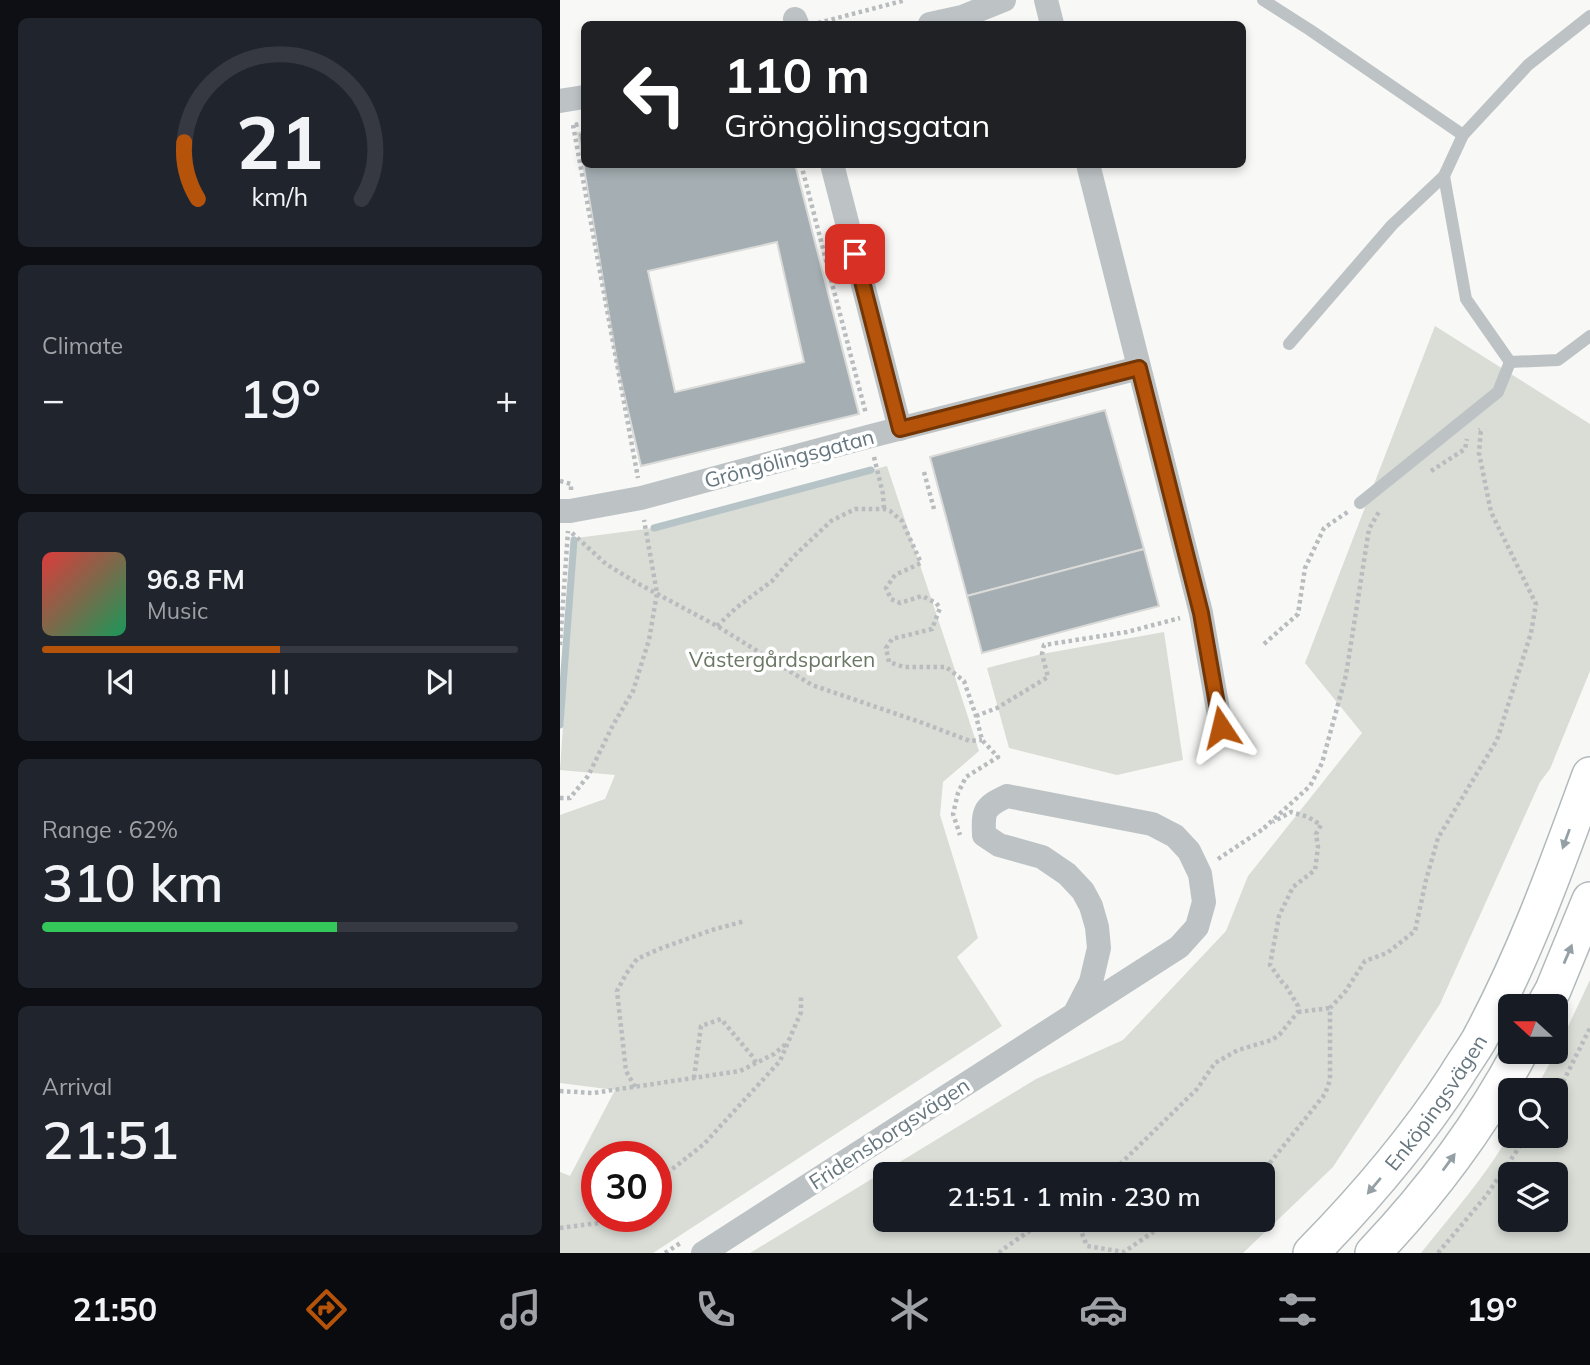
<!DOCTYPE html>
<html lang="en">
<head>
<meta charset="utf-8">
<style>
  body { margin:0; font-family:Mulish,sans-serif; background:#20242c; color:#f1f3f6; height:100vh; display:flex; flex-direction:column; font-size:26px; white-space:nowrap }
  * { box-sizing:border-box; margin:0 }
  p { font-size:23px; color:#9ea1a6 }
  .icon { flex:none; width:38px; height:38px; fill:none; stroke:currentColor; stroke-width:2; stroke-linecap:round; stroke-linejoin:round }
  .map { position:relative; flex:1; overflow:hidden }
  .panel { display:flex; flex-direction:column; gap:18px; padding:18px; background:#0d0f14; width:560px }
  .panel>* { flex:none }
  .hud { position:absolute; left:21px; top:21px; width:665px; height:147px; border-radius:10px; box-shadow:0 4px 10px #0003; background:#202124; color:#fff; overflow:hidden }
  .needle { width:46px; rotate:291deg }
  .fabs { position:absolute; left:938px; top:994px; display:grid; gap:14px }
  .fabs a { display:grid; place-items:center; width:70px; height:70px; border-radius:10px; background:#171b24; box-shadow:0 4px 10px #0003; font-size:35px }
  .speed { position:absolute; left:21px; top:1141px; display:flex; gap:14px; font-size:35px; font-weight:700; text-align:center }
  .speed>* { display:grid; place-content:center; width:91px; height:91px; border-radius:50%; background:#171b24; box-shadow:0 4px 10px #0003; line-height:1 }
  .speed .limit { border:10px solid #d22; background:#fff; color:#111 }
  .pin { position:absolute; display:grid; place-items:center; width:60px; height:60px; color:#fff; margin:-30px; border-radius:14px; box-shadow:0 4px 10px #0006 }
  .me { position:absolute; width:77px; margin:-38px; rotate:350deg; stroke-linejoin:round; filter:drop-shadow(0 0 5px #0008) }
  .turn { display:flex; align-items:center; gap:24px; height:147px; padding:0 28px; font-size:32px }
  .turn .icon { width:91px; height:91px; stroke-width:2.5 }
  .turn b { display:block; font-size:49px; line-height:60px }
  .big { font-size:52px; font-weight:600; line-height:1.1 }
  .panel .tile { flex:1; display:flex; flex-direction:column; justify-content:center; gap:10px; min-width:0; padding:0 24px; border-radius:10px; background:#20242c }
  .panel .dial { align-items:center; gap:0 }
  .dial svg { height:182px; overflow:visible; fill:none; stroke:#363941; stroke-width:7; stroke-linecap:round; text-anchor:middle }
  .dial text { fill:#f1f3f6; stroke:none }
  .song { display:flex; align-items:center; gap:21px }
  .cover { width:84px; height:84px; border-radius:10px; background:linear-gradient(135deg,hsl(0 70% 55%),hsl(150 70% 35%)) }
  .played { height:7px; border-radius:4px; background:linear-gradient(90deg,#b45309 50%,#363941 50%) }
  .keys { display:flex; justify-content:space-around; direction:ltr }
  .heat { display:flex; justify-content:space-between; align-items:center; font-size:38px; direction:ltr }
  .charge { height:10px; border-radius:5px; background:linear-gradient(90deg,#34c759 62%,#363941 0) }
  .trip { position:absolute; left:313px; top:1162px; width:402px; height:70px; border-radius:10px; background:#171b24; box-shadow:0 4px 10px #0003; font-weight:600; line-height:70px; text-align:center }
  .dock { display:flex; height:112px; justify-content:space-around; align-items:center; background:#090b0e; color:#9ea1a6 }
  .dock .icon { width:49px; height:49px }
  .dock .selected { color:#b45309 }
  .dock b { font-size:32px; color:#f1f3f6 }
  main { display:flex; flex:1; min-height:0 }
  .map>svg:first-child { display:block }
</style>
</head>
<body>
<main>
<section class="panel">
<div class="tile dial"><svg viewBox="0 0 100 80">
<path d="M14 69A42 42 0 1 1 86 69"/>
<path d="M14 69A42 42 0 0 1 8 44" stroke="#b45309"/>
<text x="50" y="56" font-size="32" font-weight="700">21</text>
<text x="50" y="72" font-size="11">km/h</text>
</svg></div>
<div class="tile"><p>Climate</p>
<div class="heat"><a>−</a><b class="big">19°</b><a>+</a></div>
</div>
<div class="tile">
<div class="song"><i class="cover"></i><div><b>96.8 FM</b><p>Music</p></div></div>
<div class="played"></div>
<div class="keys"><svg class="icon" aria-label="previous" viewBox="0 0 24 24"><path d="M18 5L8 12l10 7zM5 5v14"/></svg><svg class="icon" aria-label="pause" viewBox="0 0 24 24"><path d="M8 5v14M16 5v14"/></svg><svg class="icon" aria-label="next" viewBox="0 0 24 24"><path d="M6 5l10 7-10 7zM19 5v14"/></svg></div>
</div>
<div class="tile"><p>Range · 62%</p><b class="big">310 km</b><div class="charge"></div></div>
<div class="tile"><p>Arrival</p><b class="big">21:51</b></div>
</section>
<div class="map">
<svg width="1030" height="1253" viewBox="0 0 1030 1253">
  <rect width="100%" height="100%" fill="#f8f8f6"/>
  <g fill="#d9ddd6" fill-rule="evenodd">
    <path d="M 875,326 L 1030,424 L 1030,671 L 990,769 L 980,782 L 880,1004 L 773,1167 L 683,1253 L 190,1253 L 476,1079 L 563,1040 L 666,931 L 688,876 L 802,733 L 745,663 ZM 326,1174 L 704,1174 L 704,1220 L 326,1220 Z"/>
    <path d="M 327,466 L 396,673 L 395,677 L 419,751 L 383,782 L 380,815 L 418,938 L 397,957 L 442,1026 L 93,1253 L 0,1253 L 0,1172 L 10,1176 L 55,1090 L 0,1083 L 0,815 L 45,799 L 55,775 L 0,770 L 16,538 L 94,528 L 222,493 ZM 37,1157 L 96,1157 L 96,1216 L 37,1216 Z"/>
    <path d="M 604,632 L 623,760 L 557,775 L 449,748 L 427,668 L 482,654 Z"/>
    <path d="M 1030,980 L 1030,1253 L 861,1253 C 892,1214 925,1177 950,1134 L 950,1136 L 996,1136 L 996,1090 L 975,1090 L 996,1052 ZM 996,1174 L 996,1220 L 950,1220 L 950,1174 Z"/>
  </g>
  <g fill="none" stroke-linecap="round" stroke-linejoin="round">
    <g stroke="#b7c4c7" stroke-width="7">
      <path d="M 94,528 L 311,470"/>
      <path d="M 0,725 L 14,540"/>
    </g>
  </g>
  <g fill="#a5afb3" stroke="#dadad8" stroke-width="2" fill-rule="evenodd">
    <path d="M 24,132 L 24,164 L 235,164 L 299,414 L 81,466 L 58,368 L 18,133 ZM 217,242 L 244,362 L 115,392 L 88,271 Z"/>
    <path d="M 545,410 L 584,549 L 407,596 L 370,457 Z"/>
    <path d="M 584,549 L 599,606 L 422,653 L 407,596 Z"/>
  </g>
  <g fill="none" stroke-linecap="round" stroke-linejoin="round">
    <defs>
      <g id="secondary">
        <path d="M 984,1006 L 993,990 L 1030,900"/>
        <path id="s1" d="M 751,1253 C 805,1198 854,1141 896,1076 C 903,1064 912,1052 919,1040 C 965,955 997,865 1030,775"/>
        <path d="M 813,1253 C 870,1193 921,1125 960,1052"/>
      </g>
    </defs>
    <use href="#secondary" stroke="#b2b9bc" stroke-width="38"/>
    <g stroke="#b8bcbe" stroke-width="4.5" stroke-dasharray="3.5 3.5" stroke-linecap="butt">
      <path d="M 258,23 L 346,0"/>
      <path d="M 13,125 L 78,478"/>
      <path d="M 15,125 L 24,123"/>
      <path d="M 241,164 L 306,414"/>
      <path d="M 314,457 L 323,494 L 324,509"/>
      <path d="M 871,471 L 905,449 L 907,439"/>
      <path d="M 364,472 L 374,509"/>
      <path d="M 0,481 L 11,484 L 11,491"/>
      <path d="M 12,533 L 46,564 L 77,583 L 157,626 L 252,685 L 360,722 L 410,741 L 422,740"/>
      <path d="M 157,626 L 176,608 L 212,581 L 233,557 L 271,521 L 295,509 L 324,509 L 330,511 L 342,521 L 361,563 L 335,575 L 326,588 L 331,599 L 340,603 L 362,596 L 376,603 L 380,608 L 372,629 L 332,639 L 326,648 L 329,662 L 344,667 L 386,667 L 404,681 L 416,716 L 422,740 L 438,757 L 406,777 L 398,793 L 393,814 L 400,835"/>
      <path d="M 704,644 L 738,614 L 745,568 L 764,528 L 789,511"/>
      <path d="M 0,645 L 8,531"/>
      <path d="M 416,716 L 437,708 L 488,677 L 482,654 L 484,645 L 567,632 L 620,618"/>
      <path d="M 0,798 L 10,798 L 28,776 L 53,725 L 73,691 L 89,640 L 97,593 L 84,520"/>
      <path d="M 704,828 L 750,786 L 762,763 L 786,675 L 809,529 L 820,510"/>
      <path d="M 658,859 L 706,827"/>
      <path d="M 738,1012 L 770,1008"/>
      <path d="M 134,1078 L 141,1026 L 161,1019 L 193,1057 L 196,1063"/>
      <path d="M 75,1087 L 66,1071 L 57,991 L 66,974 L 77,959 L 99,949 L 152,930 L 185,921"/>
      <path d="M 0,1091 L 33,1093 L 180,1071 L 214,1054 L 227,1043"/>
      <path d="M 996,1094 L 1002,1084 L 1030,1028"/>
      <path d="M 550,1174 L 637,1089 L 655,1063 L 678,1050 L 712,1040 L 720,1034 L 738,1012 L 738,1006 L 726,986 L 722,982 L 710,965 L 719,916 L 733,887 L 755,870 L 758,847 L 756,834 L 761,825 L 748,817 L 731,812 L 713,822"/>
      <path d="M 701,1174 L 765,1094 L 770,1080 L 770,1008 L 785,992 L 805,961 L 827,953 L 855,931 L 866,880 L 878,838 L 937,740 L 971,633 L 976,604 L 931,512 L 919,453 L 921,429 L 919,430"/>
      <path d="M 96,1182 L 144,1144 L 220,1061 L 241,1012 L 241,995"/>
      <path d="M 520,1220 L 519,1226 L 527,1246 L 564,1252 L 593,1232 L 623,1220"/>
      <path d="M 0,1228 L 46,1222 L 54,1216"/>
      <path d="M 105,1253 L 122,1242"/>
      <path d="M 439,1253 L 442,1250 L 485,1220"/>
      <path d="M 878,1253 L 926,1196 L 967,1136"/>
    </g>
    <g stroke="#bdc3c5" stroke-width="12">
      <path d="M 703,0 L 750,30 L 903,135"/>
      <path d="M 729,344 L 832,225 L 884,176"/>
      <path d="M 950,362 L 906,299 L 884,176 L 903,135 L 968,65 L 1030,16"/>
      <path d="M 950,362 L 998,360 L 1030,336"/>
      <path d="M 800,503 L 938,392 L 950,362"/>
    </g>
    <g stroke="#bdc3c5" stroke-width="24">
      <path d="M 486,0 L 492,24"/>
      <path d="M 235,19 L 237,24"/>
      <path d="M 370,24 L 402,17 L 444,0"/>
      <path d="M 0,101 L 24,97"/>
      <path d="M 272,164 L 340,429"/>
      <path d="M 528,164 L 641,613 L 661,727"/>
      <path d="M 0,511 L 10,511 L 81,498 L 311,436 L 579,368"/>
      <path d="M 143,1253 L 619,947 L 637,927 L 644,902 L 640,874 L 629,851 L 615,836 L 592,824 L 447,796 C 424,807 423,810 424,835 L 439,845 L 482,857 L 507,874 L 523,891 L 531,906 L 537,927 L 539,948 L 531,982 L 515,1013"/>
    </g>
    <use href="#secondary" stroke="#fff" stroke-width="35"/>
  </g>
  <defs><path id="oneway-solid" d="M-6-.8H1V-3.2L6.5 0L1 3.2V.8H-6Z" transform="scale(1.75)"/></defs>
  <g fill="#94a0a5">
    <use href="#oneway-solid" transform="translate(1006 839) rotate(110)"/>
    <use href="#oneway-solid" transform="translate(1008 954) rotate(-67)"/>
    <use href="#oneway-solid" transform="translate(889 1162) rotate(-54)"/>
    <use href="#oneway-solid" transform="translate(814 1186) rotate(130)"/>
  </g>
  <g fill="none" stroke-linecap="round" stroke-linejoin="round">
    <defs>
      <path id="route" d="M 295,254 L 340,429 L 579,368 L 641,613 L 661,727"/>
    </defs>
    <use href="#route" stroke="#753606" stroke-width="18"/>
    <use href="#route" stroke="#b45309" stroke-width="12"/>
  </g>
  <g text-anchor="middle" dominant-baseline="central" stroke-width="7" stroke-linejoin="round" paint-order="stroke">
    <g font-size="21" fill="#66777f" stroke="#fff">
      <text transform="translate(229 458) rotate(-15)">Gröngölingsgatan</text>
      <text stroke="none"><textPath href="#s1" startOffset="196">Enköpingsvägen</textPath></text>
      <text transform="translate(329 1133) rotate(-33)">Fridensborgsvägen</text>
    </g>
    <g font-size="21" fill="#6a7864" stroke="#fff">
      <text x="222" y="659">Västergårdsparken</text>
    </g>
  </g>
</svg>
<div class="fabs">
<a><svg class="needle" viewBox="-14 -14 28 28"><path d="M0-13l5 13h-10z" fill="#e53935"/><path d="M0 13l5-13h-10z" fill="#9ea1a6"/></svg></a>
<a><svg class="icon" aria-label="search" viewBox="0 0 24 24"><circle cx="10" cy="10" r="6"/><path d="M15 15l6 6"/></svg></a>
<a><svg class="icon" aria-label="layers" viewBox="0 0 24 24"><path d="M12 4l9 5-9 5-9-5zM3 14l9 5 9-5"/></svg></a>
</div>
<div class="speed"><div class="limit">30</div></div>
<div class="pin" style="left:295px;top:254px;background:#d93025"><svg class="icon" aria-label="arrive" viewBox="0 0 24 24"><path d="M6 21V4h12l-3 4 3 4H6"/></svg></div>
<svg class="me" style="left:661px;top:727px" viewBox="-20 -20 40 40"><path d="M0-17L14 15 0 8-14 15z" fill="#b45309" stroke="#fff" stroke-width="4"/></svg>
<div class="trip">21:51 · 1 min · 230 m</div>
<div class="hud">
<div class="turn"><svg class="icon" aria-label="left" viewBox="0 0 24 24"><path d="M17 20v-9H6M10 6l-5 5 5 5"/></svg><div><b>110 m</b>Gröngölingsgatan</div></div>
</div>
</div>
</main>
<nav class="dock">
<b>21:50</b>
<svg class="icon selected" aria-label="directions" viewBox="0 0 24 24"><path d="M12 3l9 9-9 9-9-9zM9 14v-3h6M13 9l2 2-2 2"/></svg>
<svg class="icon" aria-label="music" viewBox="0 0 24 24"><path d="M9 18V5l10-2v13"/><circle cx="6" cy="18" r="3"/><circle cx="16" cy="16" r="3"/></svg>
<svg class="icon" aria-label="phone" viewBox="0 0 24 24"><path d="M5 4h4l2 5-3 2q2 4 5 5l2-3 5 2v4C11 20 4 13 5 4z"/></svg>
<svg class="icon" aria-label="climate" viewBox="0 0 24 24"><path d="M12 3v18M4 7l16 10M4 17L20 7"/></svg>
<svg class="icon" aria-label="car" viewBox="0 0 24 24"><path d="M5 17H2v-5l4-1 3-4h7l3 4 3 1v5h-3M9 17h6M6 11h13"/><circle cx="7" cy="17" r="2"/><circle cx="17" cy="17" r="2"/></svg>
<svg class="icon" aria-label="filters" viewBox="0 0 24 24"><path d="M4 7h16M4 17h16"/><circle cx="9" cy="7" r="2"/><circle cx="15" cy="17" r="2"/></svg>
<b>19°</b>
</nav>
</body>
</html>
